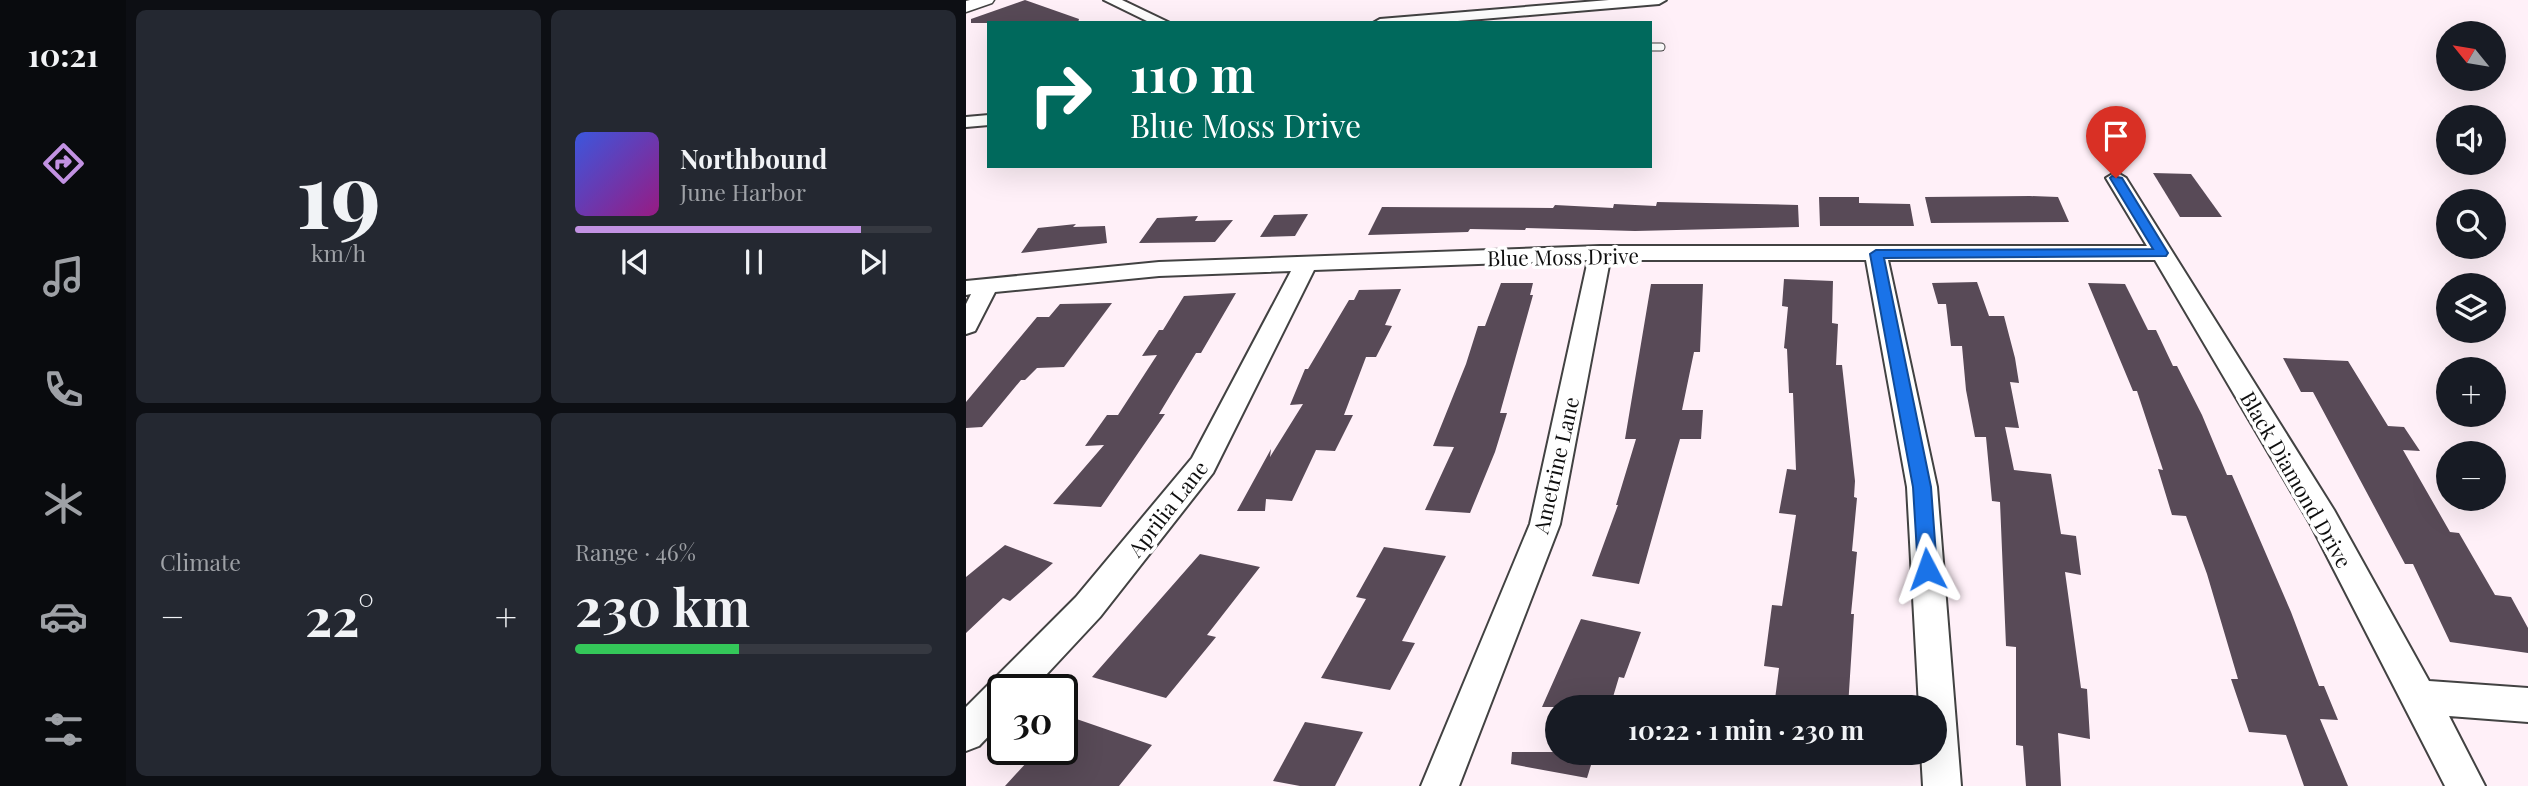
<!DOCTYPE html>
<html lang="en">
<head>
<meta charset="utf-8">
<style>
  body { margin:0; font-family:"Playfair Display",serif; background:#242831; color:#f1f3f6; height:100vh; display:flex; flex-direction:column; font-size:26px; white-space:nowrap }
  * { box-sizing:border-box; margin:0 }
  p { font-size:23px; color:#9ea1a6 }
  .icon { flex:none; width:38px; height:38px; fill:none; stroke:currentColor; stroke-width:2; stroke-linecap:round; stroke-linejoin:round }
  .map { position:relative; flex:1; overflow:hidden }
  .panel { display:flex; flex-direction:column; gap:10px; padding:10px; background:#0d0f14; width:840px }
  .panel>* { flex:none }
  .hud { position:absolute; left:21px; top:21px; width:665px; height:147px; border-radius:0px; box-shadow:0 7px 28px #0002; background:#00695c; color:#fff; overflow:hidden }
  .needle { width:46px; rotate:300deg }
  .controls { position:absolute; left:1470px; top:21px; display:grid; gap:14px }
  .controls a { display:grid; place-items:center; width:70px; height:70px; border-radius:50%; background:#171b24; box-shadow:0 7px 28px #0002; font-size:35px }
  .speed { position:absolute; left:21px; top:674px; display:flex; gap:14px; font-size:35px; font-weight:700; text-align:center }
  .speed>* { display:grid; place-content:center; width:91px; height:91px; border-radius:50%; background:#171b24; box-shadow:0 7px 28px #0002; line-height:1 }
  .speed .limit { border:4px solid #111; border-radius:10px; background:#fff; color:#111 }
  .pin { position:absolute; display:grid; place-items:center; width:60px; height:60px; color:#fff; margin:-72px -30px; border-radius:50% 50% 50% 0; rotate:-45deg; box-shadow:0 0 7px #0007 }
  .pin .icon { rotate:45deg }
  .me { position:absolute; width:77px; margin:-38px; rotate:356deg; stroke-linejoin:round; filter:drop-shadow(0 0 5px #0008) }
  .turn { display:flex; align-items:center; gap:24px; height:147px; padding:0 28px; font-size:32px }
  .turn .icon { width:91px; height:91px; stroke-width:2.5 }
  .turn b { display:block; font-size:49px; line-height:60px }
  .big { font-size:52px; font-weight:700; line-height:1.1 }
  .panel .tile { flex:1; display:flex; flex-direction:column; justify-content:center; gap:10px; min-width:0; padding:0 24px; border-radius:10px; background:#242831 }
  .panel .dial { align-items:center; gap:0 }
  .dial b { font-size:91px; line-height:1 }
  .song { display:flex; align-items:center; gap:21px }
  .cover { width:84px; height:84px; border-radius:10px; background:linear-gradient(135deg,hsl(230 70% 55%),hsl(310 70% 35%)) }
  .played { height:7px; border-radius:4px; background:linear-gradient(90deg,#c292e2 80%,#363941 80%) }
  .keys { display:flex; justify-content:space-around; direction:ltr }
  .heat { display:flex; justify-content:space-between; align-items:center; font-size:38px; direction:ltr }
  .charge { height:10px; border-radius:5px; background:linear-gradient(90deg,#34c759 46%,#363941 0) }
  .panel .tiles { flex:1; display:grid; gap:10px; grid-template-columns:repeat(2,1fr) }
  .trip { position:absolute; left:579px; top:695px; width:402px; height:70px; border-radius:35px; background:#171b24; box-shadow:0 7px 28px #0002; font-weight:700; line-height:70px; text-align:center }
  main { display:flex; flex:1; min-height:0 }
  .tabs { display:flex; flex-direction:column; width:126px; justify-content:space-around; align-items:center; background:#090b0e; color:#9ea1a6 }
  .tabs .icon { width:49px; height:49px }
  .tabs .active { color:#c292e2 }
  .tabs b { font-size:32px; color:#f1f3f6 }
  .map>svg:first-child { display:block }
</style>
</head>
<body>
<main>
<nav class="tabs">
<b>10:21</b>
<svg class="icon active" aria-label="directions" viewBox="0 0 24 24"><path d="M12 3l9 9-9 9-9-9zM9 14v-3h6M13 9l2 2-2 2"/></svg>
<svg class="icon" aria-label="music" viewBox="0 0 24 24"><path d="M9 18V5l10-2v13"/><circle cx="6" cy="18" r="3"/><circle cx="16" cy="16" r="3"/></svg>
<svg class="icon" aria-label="phone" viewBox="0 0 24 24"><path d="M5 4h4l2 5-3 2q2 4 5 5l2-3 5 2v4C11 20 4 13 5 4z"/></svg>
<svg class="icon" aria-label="climate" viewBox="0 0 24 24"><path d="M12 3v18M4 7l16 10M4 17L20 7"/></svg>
<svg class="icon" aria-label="car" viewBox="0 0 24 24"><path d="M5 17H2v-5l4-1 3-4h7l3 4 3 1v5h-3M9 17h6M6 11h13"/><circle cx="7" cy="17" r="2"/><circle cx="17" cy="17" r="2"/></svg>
<svg class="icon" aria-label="filters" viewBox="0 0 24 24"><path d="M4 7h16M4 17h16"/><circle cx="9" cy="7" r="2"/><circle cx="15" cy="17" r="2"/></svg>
</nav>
<section class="panel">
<div class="tiles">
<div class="tile dial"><b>19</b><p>km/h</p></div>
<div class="tile">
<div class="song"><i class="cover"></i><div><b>Northbound</b><p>June Harbor</p></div></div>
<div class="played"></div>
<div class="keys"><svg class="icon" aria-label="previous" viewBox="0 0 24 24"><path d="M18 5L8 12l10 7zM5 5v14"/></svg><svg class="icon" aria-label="pause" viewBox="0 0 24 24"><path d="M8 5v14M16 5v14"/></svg><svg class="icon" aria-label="next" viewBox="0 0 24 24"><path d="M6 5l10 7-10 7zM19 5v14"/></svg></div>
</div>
<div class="tile"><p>Climate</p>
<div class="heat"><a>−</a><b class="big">22°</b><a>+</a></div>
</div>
<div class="tile"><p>Range · 46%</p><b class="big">230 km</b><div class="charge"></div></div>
</div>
</section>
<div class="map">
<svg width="1562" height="786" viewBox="0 0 1562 786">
  <rect width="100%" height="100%" fill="#fff0f8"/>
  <g fill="#584a57">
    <path d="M 59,0 L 113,19 L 112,23 L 5,23 L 5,19 Z"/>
    <path d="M 1187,173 L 1225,174 L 1256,217 L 1214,217 Z"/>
    <path d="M 1064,196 L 1092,197 L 1103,222 L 965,223 L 959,197 Z"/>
    <path d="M 853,197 L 893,197 L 893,203 L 944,204 L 948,226 L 854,226 Z"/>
    <path d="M 691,202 L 832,205 L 833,227 L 669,231 L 560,228 L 559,230 L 504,229 L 502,232 L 402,235 L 416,207 L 587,208 L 589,205 L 647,208 L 648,204 L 690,206 Z"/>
    <path d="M 342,214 L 329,236 L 294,237 L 308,215 Z"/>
    <path d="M 232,216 L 229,221 L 267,220 L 249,242 L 173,243 L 191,218 Z"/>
    <path d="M 110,224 L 107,227 L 139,226 L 141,243 L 55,253 L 72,228 Z"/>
    <path d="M 818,279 L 867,281 L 866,323 L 872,324 L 870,365 L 876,365 L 889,481 L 888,497 L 891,498 L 886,551 L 891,552 L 885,614 L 888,614 L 882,707 L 808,707 L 813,668 L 798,666 L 806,605 L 816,606 L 830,515 L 813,513 L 821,469 L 830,470 L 827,393 L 823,393 L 821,349 L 818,348 L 822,307 L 816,306 Z"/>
    <path d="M 1011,282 L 1023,316 L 1038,316 L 1049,358 L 1053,383 L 1044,382 L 1053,428 L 1039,427 L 1048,470 L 1085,474 L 1095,534 L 1110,536 L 1115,575 L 1099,572 L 1115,688 L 1121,689 L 1124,739 L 1092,733 L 1095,786 L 1060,786 L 1057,746 L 1050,745 L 1050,647 L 1040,646 L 1034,502 L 1026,501 L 1020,437 L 1009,437 L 1000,390 L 996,346 L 985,346 L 980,304 L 972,304 L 966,283 Z"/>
    <path d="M 535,283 L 567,283 L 564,295 L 567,295 L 534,413 L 541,413 L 529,452 L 504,513 L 459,510 L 488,447 L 467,446 L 500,364 L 512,326 L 519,326 Z"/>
    <path d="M 1122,283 L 1159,284 L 1182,330 L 1190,330 L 1207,366 L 1211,366 L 1236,415 L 1261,475 L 1266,475 L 1325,612 L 1353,686 L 1358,686 L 1372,720 L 1354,719 L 1382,786 L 1338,786 L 1320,735 L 1283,732 L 1265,679 L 1272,679 L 1241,574 L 1220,516 L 1206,515 L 1192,469 L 1197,470 L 1171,391 L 1167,391 Z"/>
    <path d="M 685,284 L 737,284 L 734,352 L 728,352 L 716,410 L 737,410 L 735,439 L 714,439 L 673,584 L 626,576 L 652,505 L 650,505 L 670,439 L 659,439 Z"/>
    <path d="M 435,289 L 419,325 L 426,326 L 410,357 L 400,357 L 378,415 L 387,415 L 369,451 L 350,450 L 326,501 L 300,499 L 299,511 L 271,511 L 305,449 L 304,457 L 337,404 L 324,405 L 339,369 L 342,369 L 383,300 L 388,300 L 393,290 Z"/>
    <path d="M 270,293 L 235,353 L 230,353 L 193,414 L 199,414 L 135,507 L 87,504 L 138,445 L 119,446 L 141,415 L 152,415 L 191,355 L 176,356 L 193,330 L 197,330 L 218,296 Z"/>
    <path d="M 146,303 L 98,367 L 71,368 L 59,380 L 55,380 L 16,427 L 0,428 L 0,402 L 71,317 L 83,317 L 94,304 Z"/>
    <path d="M 1317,358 L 1382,361 L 1422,426 L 1438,427 L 1454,451 L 1437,450 L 1484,532 L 1493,533 L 1529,595 L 1545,597 L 1562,628 L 1562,653 L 1484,642 L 1447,564 L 1439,564 L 1347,392 L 1335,392 Z"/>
    <path d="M 39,545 L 87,563 L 44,601 L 37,598 L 0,633 L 0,577 Z"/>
    <path d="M 418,547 L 480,556 L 436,641 L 449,643 L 424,690 L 355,678 L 400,599 L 390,597 Z"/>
    <path d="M 234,554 L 294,567 L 241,635 L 250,637 L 200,698 L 126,677 Z"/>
    <path d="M 615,619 L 675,632 L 658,678 L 653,677 L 644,707 L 576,707 Z"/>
    <path d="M 96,714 L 186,745 L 153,786 L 39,786 L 73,749 L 96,749 Z"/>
    <path d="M 339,722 L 397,732 L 369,786 L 334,786 L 307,781 Z"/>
    <path d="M 546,752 L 629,752 L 621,778 L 545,764 Z"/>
  </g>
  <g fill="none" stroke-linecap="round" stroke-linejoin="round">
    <defs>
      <path id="service" d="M 684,47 L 695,47"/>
      <g id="minor">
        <path d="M 138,0 L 156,0 L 204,23 L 185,23 Z"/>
        <path d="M 643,0 L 700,0 L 693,4 L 468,23 L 407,23 L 414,19 Z"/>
        <path d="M 23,115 L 23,125 L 0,127 L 0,117 Z"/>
        <path d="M 1150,172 L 1160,178 L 1368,510 L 1463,681 L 1562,688 L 1562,722 L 1483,716 L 1519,786 L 1479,786 L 1345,525 L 1189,260 L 922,260 L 971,487 L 995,786 L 957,786 L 955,752 L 970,752 L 970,707 L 953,707 L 941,487 L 900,260 L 644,260 L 594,524 L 493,786 L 455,786 L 564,524 L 622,260 L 348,270 L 247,473 L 134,617 L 66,690 L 37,690 L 37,721 L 13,746 L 0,751 L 0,707 L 110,597 L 226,458 L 325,271 L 193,276 L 29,292 L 9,331 L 0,334 L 0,304 L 5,294 L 0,295 L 0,281 L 193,262 L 634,246 L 1181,246 L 1140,178 Z"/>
      </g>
      <path id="tertiary" d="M 4,0 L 28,0 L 26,3 L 0,12 L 0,1 Z"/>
    </defs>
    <use href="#service" stroke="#424242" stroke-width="9"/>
    <use href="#minor" stroke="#424242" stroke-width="4"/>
    <use href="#tertiary" stroke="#424242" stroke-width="3"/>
    <use href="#service" stroke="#fff" stroke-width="7"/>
    <use href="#minor" fill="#fff" fill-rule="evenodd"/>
    <use href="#tertiary" fill="#fff" fill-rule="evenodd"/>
  </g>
  <path fill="#1a73e8" stroke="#114b97" stroke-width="2" d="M 1146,176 L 1156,178 L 1202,253 L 1200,256 L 918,258 L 965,487 L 971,569 L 968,574 L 961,577 L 955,574 L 952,569 L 947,487 L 904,254 L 910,250 L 1187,249 L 1144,178 Z"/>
  <g text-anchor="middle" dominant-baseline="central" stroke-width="7" stroke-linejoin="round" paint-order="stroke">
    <g font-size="21" fill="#0f0f0f" stroke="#fff">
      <text transform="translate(597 256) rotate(-1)">Blue Moss Drive</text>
      <text transform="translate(589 465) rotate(-77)">Ametrine Lane</text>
      <text transform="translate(1331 479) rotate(60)">Black Diamond Drive</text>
      <text transform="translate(201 508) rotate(-52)">Aprilia Lane</text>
    </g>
  </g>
</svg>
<div class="controls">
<a><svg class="needle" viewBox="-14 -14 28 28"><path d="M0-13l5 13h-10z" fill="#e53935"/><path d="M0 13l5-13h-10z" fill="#9ea1a6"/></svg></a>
<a><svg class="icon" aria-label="sound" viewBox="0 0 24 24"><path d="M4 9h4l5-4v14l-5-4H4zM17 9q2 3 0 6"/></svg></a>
<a><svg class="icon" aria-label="search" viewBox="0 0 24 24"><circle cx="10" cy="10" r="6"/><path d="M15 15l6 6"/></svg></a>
<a><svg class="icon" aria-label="layers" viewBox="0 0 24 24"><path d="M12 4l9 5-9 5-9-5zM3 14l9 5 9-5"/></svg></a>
<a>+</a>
<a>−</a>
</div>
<div class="speed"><div class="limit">30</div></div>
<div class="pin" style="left:1150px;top:178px;background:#d93025"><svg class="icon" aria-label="arrive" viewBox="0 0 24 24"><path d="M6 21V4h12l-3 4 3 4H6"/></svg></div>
<svg class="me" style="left:961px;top:569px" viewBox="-20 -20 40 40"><path d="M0-17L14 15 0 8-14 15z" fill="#1a73e8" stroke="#fff" stroke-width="4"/></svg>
<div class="trip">10:22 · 1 min · 230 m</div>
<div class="hud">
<div class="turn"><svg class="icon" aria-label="right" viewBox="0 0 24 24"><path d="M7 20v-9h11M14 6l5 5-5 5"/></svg><div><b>110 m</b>Blue Moss Drive</div></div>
</div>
</div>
</main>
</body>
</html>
